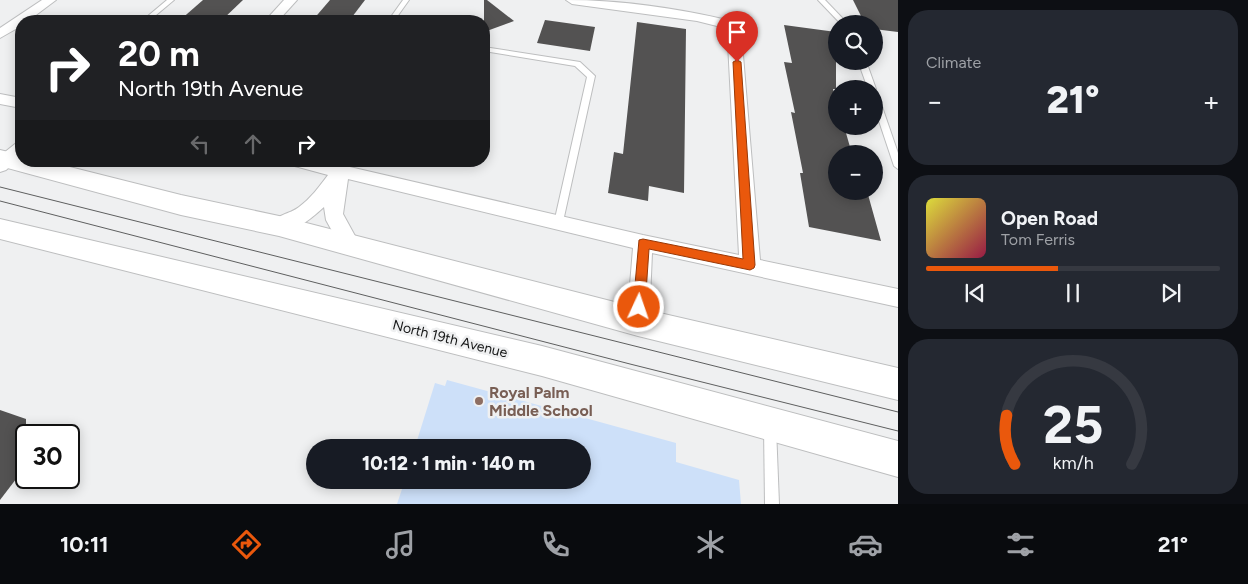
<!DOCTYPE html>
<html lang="en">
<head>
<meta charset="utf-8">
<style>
  body { margin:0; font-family:Figtree,sans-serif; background:#242831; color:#f1f3f6; height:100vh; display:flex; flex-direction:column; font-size:19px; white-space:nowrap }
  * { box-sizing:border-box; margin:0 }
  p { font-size:16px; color:#9ea1a6 }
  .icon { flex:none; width:28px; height:28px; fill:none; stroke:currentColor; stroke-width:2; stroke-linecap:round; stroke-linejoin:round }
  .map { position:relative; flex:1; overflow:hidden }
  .panel { display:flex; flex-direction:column; gap:10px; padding:10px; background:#0d0f14; width:350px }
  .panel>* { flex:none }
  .top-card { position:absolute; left:15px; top:15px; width:475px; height:152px; border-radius:20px; box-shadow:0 2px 12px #0003; background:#202124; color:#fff; overflow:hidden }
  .controls { position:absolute; left:828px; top:15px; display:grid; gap:10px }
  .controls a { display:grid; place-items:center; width:55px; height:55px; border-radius:50%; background:#171b24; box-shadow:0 2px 12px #0003; font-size:25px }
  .speed { position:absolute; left:15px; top:424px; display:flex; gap:10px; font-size:25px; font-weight:700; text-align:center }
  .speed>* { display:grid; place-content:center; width:65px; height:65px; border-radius:50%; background:#171b24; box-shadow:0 2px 12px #0003; line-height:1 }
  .speed .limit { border:2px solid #111; border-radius:8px; background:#fff; color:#111 }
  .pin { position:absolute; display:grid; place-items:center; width:42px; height:42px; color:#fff; margin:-51px -21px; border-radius:50% 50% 50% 0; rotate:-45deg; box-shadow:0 0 5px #0007 }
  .pin .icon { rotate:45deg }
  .me { position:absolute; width:55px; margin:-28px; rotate:3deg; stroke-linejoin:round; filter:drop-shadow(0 0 4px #0008) }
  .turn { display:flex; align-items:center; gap:18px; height:105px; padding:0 20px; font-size:22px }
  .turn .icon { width:65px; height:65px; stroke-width:2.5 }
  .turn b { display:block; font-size:35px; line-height:42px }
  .lanes { display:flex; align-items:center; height:48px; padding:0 20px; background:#0003; justify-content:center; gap:25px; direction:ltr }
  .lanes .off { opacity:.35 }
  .big { font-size:38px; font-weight:800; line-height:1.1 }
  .panel .tile { flex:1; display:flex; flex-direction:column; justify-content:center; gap:8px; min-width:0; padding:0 18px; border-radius:20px; background:#242831 }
  .panel .dial { align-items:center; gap:0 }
  .dial svg { height:130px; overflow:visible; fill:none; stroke:#363941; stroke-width:7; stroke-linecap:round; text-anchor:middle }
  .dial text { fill:#f1f3f6; stroke:none }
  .song { display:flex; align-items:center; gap:15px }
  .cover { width:60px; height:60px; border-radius:8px; background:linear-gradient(135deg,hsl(60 70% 55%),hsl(340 70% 35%)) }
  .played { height:5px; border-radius:2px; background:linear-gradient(90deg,#ea580c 45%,#363941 45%) }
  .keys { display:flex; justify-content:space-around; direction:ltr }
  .heat { display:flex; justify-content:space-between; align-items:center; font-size:28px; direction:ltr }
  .trip { position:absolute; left:306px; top:439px; width:285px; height:50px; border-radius:25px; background:#171b24; box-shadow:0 2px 12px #0003; font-weight:800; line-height:50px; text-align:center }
  .menu { display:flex; height:80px; justify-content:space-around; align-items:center; background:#090b0e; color:#9ea1a6 }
  .menu .icon { width:35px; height:35px }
  .menu .on { color:#ea580c }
  .menu b { font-size:22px; color:#f1f3f6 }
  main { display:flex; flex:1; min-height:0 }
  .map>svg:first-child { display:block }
</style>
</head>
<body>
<main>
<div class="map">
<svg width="898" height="504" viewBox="0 0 898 504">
  <rect width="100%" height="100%" fill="#eff0f1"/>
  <path fill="#cde0f9" d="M 447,380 L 676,443 L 676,462 L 739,480 L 741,504 L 397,504 L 405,480 L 582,480 L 582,448 L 415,447 L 435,383 L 445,386 Z"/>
  <g fill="#535252">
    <path d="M 203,0 L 243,0 L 221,21 L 179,21 Z"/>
    <path d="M 330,0 L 365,0 L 349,21 L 312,21 Z"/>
    <path d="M 484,0 L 487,0 L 514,21 L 484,32 Z"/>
    <path d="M 853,0 L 898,0 L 898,32 L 874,29 L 874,24 L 865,24 Z"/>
    <path d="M 545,20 L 595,27 L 590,51 L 537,43 Z"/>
    <path d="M 637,22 L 686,29 L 684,193 L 649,186 L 648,201 L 608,193 L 614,152 L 623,154 Z"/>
    <path d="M 784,25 L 836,32 L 836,89 L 833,89 L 836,101 L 836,126 L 844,126 L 852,154 L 836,154 L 836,191 L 867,191 L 881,241 L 809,227 L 800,173 L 803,173 L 791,112 L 795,113 L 784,62 L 792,63 Z"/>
    <path d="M 0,410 L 26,419 L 26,466 L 0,500 Z"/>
  </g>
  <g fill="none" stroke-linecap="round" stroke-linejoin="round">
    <defs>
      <g id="lane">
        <path d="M 167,0 L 174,0 L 149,21 L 142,21 Z"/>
        <path d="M 403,0 L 409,0 L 394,21 L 388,21 Z"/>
        <path d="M 818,0 L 825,0 L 848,24 L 841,24 Z"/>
        <path d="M 484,47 L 580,62 L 595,76 L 562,226 L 556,226 L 554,223 L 587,77 L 575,66 L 484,51 Z"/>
        <path d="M 858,61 L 866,61 L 876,89 L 875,91 L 874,89 L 868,89 Z"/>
        <path d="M 874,93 L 878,95 L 898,153 L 898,169 L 894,166 L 874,106 Z"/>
        <path d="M 770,422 L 774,424 L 776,428 L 779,504 L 765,504 L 764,428 L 766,424 Z"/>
      </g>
      <g id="street">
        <path d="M 42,0 L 56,0 L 28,21 L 21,21 L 21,26 L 0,38 L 0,28 Z"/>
        <path d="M 284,0 L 297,0 L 278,21 L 265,21 Z"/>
        <path d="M 566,0 C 621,0 677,8 731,21 L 742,43 L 760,260 L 898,289 L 898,307 L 652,253 L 649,322 L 646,329 L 638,332 L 630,329 L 627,322 L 633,248 L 348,179 L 343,214 L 360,245 L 357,251 L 350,253 L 343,251 L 326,220 L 324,207 C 312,218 290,237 272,231 L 269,226 C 275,215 290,214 299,207 C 311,198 319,187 328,175 L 291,165 L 288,161 L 324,161 L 643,235 L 739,255 L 728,43 L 721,27 L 697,21 L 572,4 Z"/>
        <path d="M 0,94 L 21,98 L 21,108 L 0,104 Z"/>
        <path d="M 21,142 L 21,157 L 6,170 L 0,172 L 0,156 L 15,144 Z"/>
      </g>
      <g id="primary">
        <path d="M 0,150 L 21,155 L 21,161 L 46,161 L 181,195 L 279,216 L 638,308 L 898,368 L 898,400 L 638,336 L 279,236 L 181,215 L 0,166 Z"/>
        <path d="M 0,219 L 542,346 L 898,441 L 898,477 L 542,376 L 0,239 Z"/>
      </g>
    </defs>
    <use href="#lane" stroke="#bdbebf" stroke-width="2"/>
    <use href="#street" stroke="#bdbebf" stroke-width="2"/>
    <use href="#primary" stroke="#bdbebf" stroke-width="2"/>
    <use href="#lane" fill="#fff" fill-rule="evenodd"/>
    <use href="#street" fill="#fff" fill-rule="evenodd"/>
    <use href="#primary" fill="#fff" fill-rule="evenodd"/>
    <g stroke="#5e5f5f" stroke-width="1">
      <path d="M 0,187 L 898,412"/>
      <path d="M 0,201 L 630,364 L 898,431"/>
    </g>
  </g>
  <path fill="#ea580c" stroke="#983908" d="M 737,60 L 741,62 L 755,265 L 754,268 L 750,270 L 649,249 L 645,307 L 643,311 L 639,312 L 635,311 L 633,307 L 639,240 L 643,239 L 743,259 L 733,62 Z"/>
  <circle fill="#8d6e63" stroke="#eff0f1" stroke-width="2" cx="479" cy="401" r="5"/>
  <g text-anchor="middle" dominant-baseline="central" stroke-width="5" stroke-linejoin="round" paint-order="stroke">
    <g font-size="14" fill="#171818" stroke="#eff0f1">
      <text transform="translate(450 339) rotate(14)">North 19th Avenue</text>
    </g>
    <g font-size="16" font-weight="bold" fill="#785e54" stroke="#eff0f1" text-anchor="start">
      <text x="489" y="392">Royal Palm<tspan x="489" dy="18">Middle School</tspan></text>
    </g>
  </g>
</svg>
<div class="controls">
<a><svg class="icon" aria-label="search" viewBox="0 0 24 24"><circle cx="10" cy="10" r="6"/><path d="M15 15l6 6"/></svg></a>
<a>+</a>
<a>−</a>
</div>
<div class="speed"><div class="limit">30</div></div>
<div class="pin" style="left:737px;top:62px;background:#d93025"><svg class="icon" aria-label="arrive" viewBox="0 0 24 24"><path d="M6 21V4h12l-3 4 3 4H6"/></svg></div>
<svg class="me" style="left:639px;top:307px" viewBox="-20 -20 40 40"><circle r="17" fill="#ea580c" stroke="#fff" stroke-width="3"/><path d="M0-11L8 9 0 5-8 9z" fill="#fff"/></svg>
<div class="trip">10:12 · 1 min · 140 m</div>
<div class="top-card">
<div class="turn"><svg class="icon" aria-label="right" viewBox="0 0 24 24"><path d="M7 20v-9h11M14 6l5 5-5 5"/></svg><div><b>20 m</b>North 19th Avenue</div></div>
<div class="lanes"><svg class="icon off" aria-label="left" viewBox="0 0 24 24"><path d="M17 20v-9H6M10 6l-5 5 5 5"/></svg><svg class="icon off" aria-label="ahead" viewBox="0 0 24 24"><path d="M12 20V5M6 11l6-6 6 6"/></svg><svg class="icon" aria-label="right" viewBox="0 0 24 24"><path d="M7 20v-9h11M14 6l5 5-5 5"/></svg></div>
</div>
</div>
<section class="panel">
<div class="tile"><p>Climate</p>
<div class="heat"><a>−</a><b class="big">21°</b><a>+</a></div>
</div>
<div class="tile">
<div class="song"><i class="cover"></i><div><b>Open Road</b><p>Tom Ferris</p></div></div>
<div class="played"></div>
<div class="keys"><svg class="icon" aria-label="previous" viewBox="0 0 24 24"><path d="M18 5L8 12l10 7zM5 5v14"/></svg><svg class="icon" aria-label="pause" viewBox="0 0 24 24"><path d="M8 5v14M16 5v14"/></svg><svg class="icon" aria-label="next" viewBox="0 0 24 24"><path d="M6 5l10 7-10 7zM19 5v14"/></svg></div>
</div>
<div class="tile dial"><svg viewBox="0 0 100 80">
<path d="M14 69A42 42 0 1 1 86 69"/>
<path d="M14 69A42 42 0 0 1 9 39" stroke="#ea580c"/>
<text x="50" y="56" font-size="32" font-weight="700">25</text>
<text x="50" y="72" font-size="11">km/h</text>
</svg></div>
</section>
</main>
<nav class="menu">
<b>10:11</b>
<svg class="icon on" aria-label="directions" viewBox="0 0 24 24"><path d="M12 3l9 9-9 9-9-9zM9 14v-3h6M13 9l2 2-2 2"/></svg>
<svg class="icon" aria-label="music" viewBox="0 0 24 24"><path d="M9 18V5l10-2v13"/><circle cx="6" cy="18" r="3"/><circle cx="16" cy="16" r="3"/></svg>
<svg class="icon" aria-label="phone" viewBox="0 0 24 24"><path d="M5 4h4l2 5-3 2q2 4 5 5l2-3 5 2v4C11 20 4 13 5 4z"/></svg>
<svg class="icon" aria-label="climate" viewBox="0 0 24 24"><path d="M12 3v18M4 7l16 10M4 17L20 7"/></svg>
<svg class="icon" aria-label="car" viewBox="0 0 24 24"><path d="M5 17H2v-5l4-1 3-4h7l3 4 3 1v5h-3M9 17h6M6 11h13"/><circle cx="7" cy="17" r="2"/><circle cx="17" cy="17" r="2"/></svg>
<svg class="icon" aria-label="filters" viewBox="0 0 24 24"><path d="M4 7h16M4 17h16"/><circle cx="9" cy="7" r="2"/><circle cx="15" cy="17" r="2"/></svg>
<b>21°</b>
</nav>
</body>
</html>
